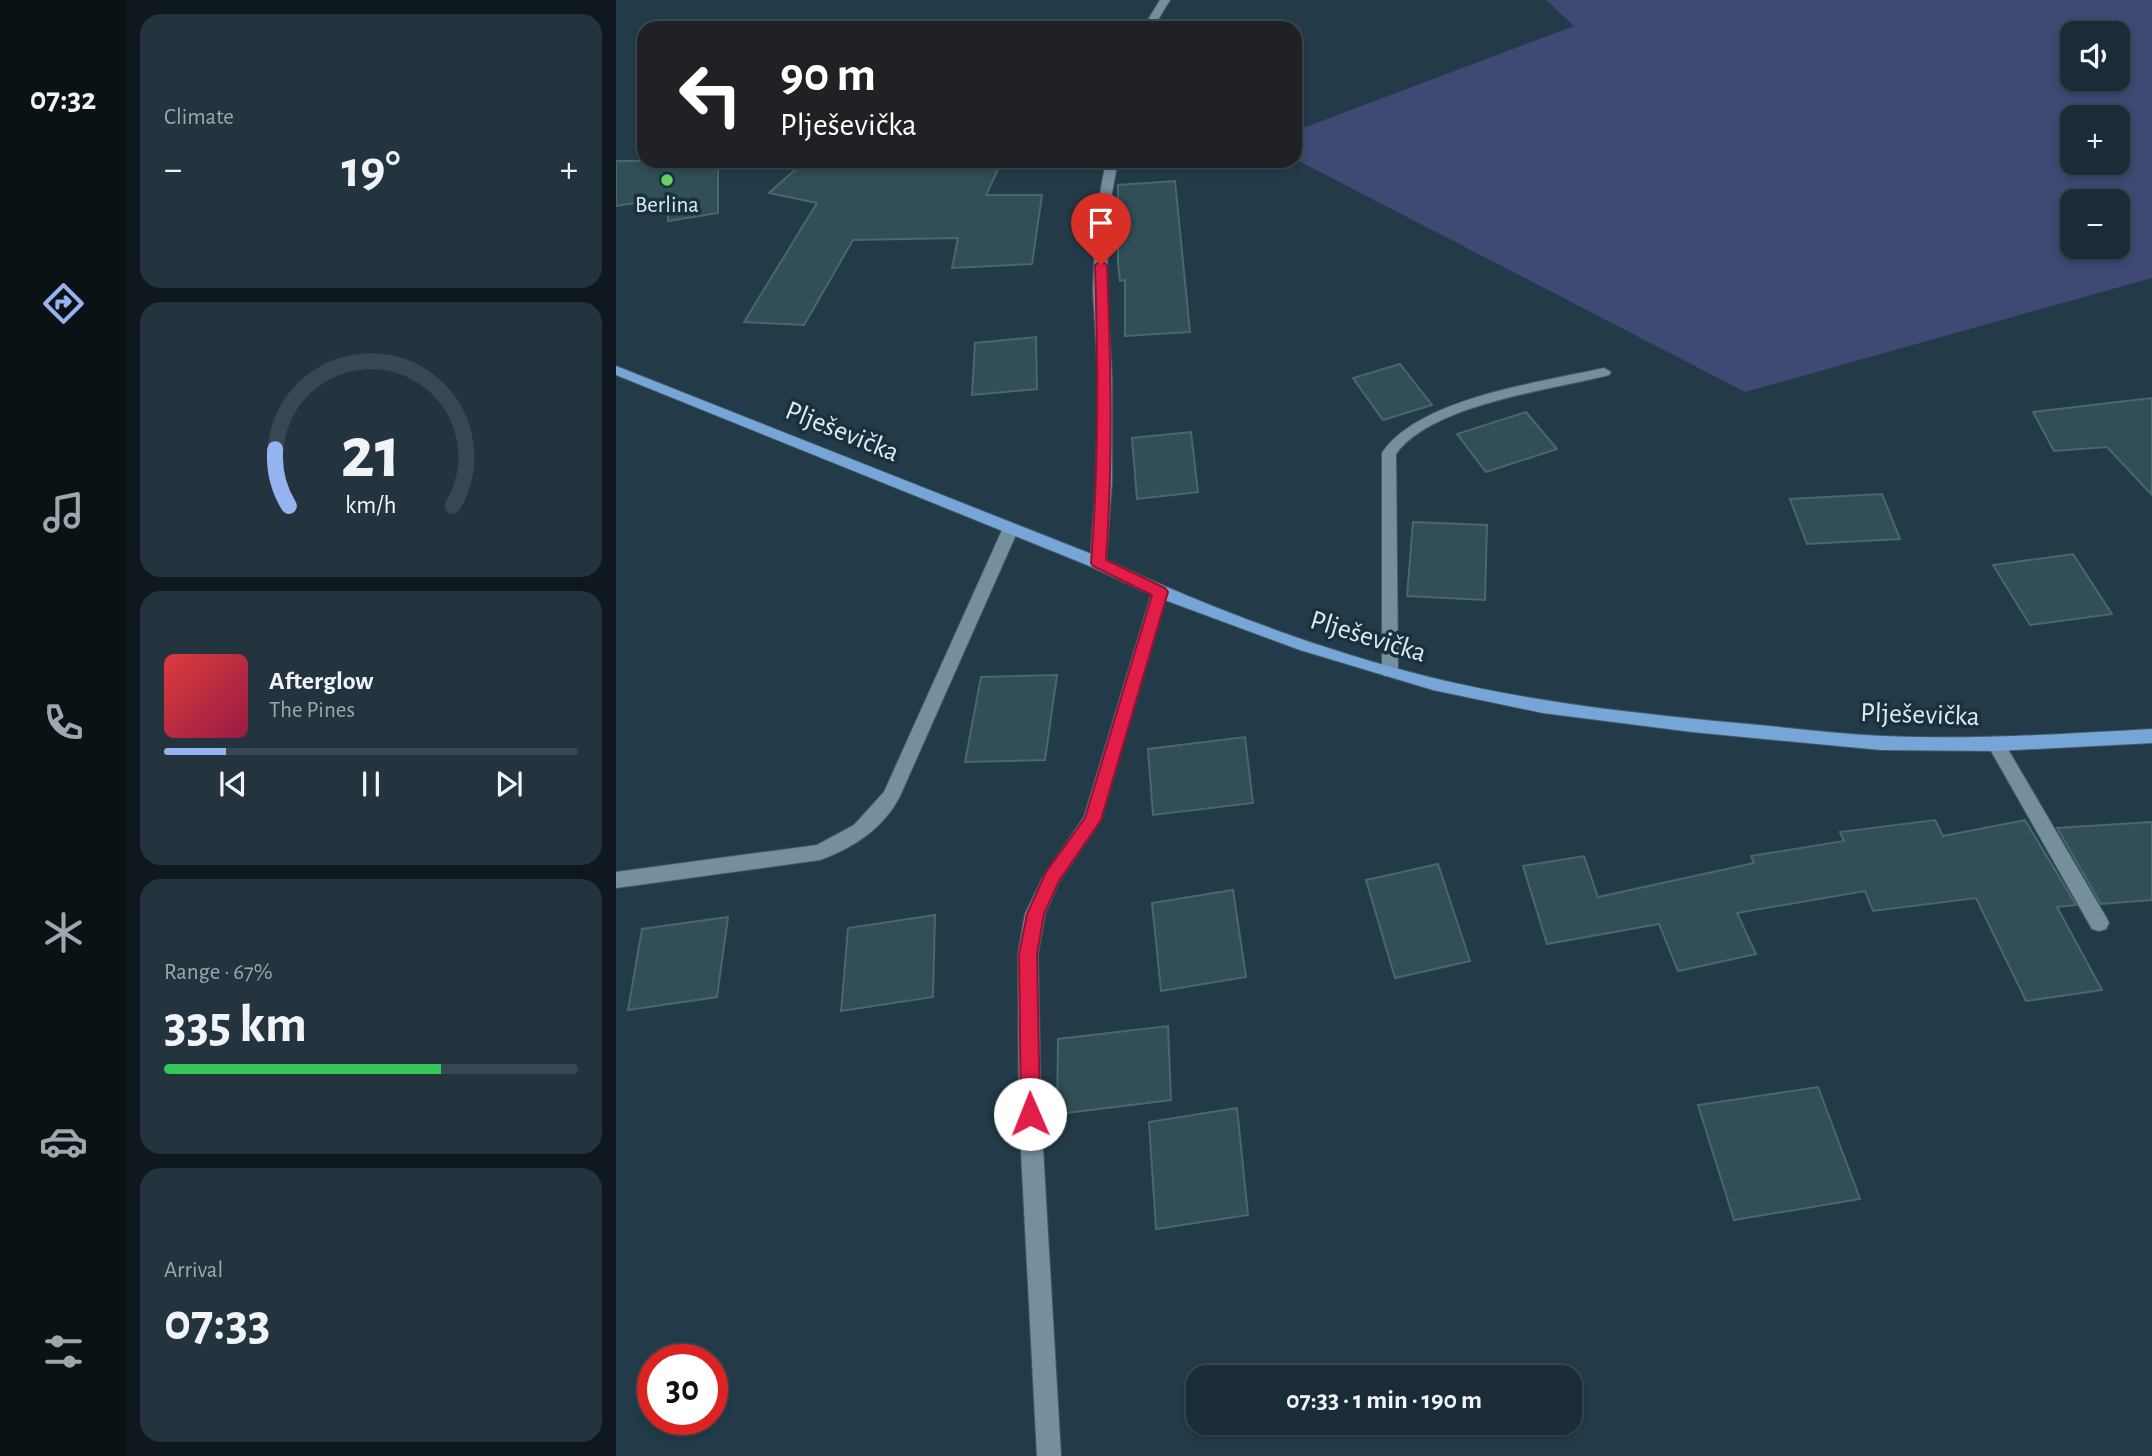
<!DOCTYPE html>
<html lang="en">
<head>
<meta charset="utf-8">
<style>
  body { margin:0; font-family:"Alegreya Sans",sans-serif; background:#23343f; color:#f1f3f6; height:100vh; display:flex; flex-direction:column; font-size:26px; white-space:nowrap }
  * { box-sizing:border-box; margin:0 }
  p { font-size:23px; color:#9fa7ad }
  .icon { flex:none; width:38px; height:38px; fill:none; stroke:currentColor; stroke-width:2; stroke-linecap:round; stroke-linejoin:round }
  .map { position:relative; flex:1; overflow:hidden }
  .side { display:flex; flex-direction:column; gap:14px; padding:14px; background:#0e181e; width:490px }
  .side>* { flex:none }
  .hud { position:absolute; left:21px; top:21px; width:665px; height:147px; border-radius:21px; box-shadow:0 4px 10px #0003,0 0 0 2px #384852; background:#202124; color:#fff; overflow:hidden }
  .fabs { position:absolute; left:1444px; top:21px; display:grid; gap:14px }
  .fabs a { display:grid; place-items:center; width:70px; height:70px; border-radius:14px; background:#1a2c37; box-shadow:0 4px 10px #0003,0 0 0 2px #384852; font-size:35px }
  .speed { position:absolute; left:21px; top:1344px; display:flex; gap:14px; font-size:35px; font-weight:700; text-align:center }
  .speed>* { display:grid; place-content:center; width:91px; height:91px; border-radius:50%; background:#1a2c37; box-shadow:0 4px 10px #0003,0 0 0 2px #384852; line-height:1 }
  .speed .limit { border:10px solid #d22; background:#fff; color:#111 }
  .pin { position:absolute; display:grid; place-items:center; width:60px; height:60px; color:#fff; margin:-72px -30px; border-radius:50% 50% 50% 0; rotate:-45deg; box-shadow:0 0 7px #0007 }
  .pin .icon { rotate:45deg }
  .me { position:absolute; width:77px; margin:-38px; rotate:359deg; stroke-linejoin:round; filter:drop-shadow(0 0 5px #0008) }
  .turn { display:flex; align-items:center; gap:24px; height:147px; padding:0 28px; font-size:32px }
  .turn .icon { width:91px; height:91px; stroke-width:2.5 }
  .turn b { display:block; font-size:49px; line-height:60px }
  .big { font-size:52px; font-weight:700; line-height:1.1 }
  .side .tile { flex:1; display:flex; flex-direction:column; justify-content:center; gap:10px; min-width:0; padding:0 24px; border-radius:21px; background:#23343f }
  .side .dial { align-items:center; gap:0 }
  .dial svg { height:182px; overflow:visible; fill:none; stroke:#384852; stroke-width:7; stroke-linecap:round; text-anchor:middle }
  .dial text { fill:#f1f3f6; stroke:none }
  .song { display:flex; align-items:center; gap:21px }
  .cover { width:84px; height:84px; border-radius:10px; background:linear-gradient(135deg,hsl(0 70% 55%),hsl(340 70% 35%)) }
  .played { height:7px; border-radius:4px; background:linear-gradient(90deg,#95b2f1 15%,#384852 15%) }
  .keys { display:flex; justify-content:space-around; direction:ltr }
  .heat { display:flex; justify-content:space-between; align-items:center; font-size:38px; direction:ltr }
  .charge { height:10px; border-radius:5px; background:linear-gradient(90deg,#34c759 67%,#384852 0) }
  .trip { position:absolute; left:570px; top:1365px; width:396px; height:70px; border-radius:21px; background:#1a2c37; box-shadow:0 4px 10px #0003,0 0 0 2px #384852; font-weight:700; line-height:70px; text-align:center }
  main { display:flex; flex:1; min-height:0 }
  .tabs { display:flex; flex-direction:column; width:126px; justify-content:space-around; align-items:center; background:#0a1216; color:#9fa7ad }
  .tabs .icon { width:49px; height:49px }
  .tabs .current { color:#95b2f1 }
  .tabs b { font-size:32px; color:#f1f3f6 }
  .map>svg:first-child { display:block }
</style>
</head>
<body>
<main>
<nav class="tabs">
<b>07:32</b>
<svg class="icon current" aria-label="directions" viewBox="0 0 24 24"><path d="M12 3l9 9-9 9-9-9zM9 14v-3h6M13 9l2 2-2 2"/></svg>
<svg class="icon" aria-label="music" viewBox="0 0 24 24"><path d="M9 18V5l10-2v13"/><circle cx="6" cy="18" r="3"/><circle cx="16" cy="16" r="3"/></svg>
<svg class="icon" aria-label="phone" viewBox="0 0 24 24"><path d="M5 4h4l2 5-3 2q2 4 5 5l2-3 5 2v4C11 20 4 13 5 4z"/></svg>
<svg class="icon" aria-label="climate" viewBox="0 0 24 24"><path d="M12 3v18M4 7l16 10M4 17L20 7"/></svg>
<svg class="icon" aria-label="car" viewBox="0 0 24 24"><path d="M5 17H2v-5l4-1 3-4h7l3 4 3 1v5h-3M9 17h6M6 11h13"/><circle cx="7" cy="17" r="2"/><circle cx="17" cy="17" r="2"/></svg>
<svg class="icon" aria-label="filters" viewBox="0 0 24 24"><path d="M4 7h16M4 17h16"/><circle cx="9" cy="7" r="2"/><circle cx="15" cy="17" r="2"/></svg>
</nav>
<section class="side">
<div class="tile"><p>Climate</p>
<div class="heat"><a>−</a><b class="big">19°</b><a>+</a></div>
</div>
<div class="tile dial"><svg viewBox="0 0 100 80">
<path d="M14 69A42 42 0 1 1 86 69"/>
<path d="M14 69A42 42 0 0 1 8 44" stroke="#95b2f1"/>
<text x="50" y="56" font-size="32" font-weight="700">21</text>
<text x="50" y="72" font-size="11">km/h</text>
</svg></div>
<div class="tile">
<div class="song"><i class="cover"></i><div><b>Afterglow</b><p>The Pines</p></div></div>
<div class="played"></div>
<div class="keys"><svg class="icon" aria-label="previous" viewBox="0 0 24 24"><path d="M18 5L8 12l10 7zM5 5v14"/></svg><svg class="icon" aria-label="pause" viewBox="0 0 24 24"><path d="M8 5v14M16 5v14"/></svg><svg class="icon" aria-label="next" viewBox="0 0 24 24"><path d="M6 5l10 7-10 7zM19 5v14"/></svg></div>
</div>
<div class="tile"><p>Range · 67%</p><b class="big">335 km</b><div class="charge"></div></div>
<div class="tile"><p>Arrival</p><b class="big">07:33</b></div>
</section>
<div class="map">
<svg width="1536" height="1456" viewBox="0 0 1536 1456">
  <rect width="100%" height="100%" fill="#233b49"/>
  <path fill="#3e4974" fill-rule="evenodd" d="M 930,0 L 1536,0 L 1536,278 L 1129,392 L 679,159 L 679,131 L 958,26 ZM 1456,33 L 1502,33 L 1502,79 L 1456,79 ZM 1456,117 L 1502,117 L 1502,163 L 1456,163 ZM 1456,201 L 1502,201 L 1502,247 L 1456,247 Z"/>
  <g fill="#314f57" stroke="#48676f" stroke-width="2">
    <path d="M 0,161 L 102,161 L 102,213 L 52,221 L 51,198 L 0,206 Z"/>
    <path d="M 189,161 L 386,161 L 370,195 L 426,195 L 416,264 L 336,268 L 342,238 L 237,240 L 188,325 L 128,322 L 201,203 L 153,193 Z"/>
    <path d="M 559,181 L 574,332 L 509,336 L 509,280 L 504,281 L 502,263 L 502,185 Z"/>
    <path d="M 420,337 L 421,389 L 356,395 L 359,343 Z"/>
    <path d="M 784,364 L 816,405 L 767,420 L 737,378 Z"/>
    <path d="M 1536,398 L 1536,495 L 1491,447 L 1438,451 L 1417,412 Z"/>
    <path d="M 910,412 L 941,449 L 870,472 L 841,434 Z"/>
    <path d="M 575,432 L 582,492 L 521,499 L 516,438 Z"/>
    <path d="M 1266,494 L 1284,539 L 1191,544 L 1174,499 Z"/>
    <path d="M 797,522 L 871,525 L 869,600 L 791,596 Z"/>
    <path d="M 1457,554 L 1496,614 L 1414,625 L 1377,565 Z"/>
    <path d="M 441,675 L 429,760 L 349,762 L 365,677 Z"/>
    <path d="M 629,737 L 637,803 L 537,815 L 532,749 Z"/>
    <path d="M 1319,820 L 1327,836 L 1409,820 L 1460,905 L 1441,907 L 1486,990 L 1410,1001 L 1360,898 L 1257,911 L 1249,891 L 1121,913 L 1140,954 L 1062,971 L 1043,924 L 931,944 L 907,866 L 968,856 L 982,897 L 1138,863 L 1135,856 L 1228,841 L 1224,832 Z"/>
    <path d="M 1536,822 L 1536,900 L 1485,904 L 1441,828 Z"/>
    <path d="M 822,864 L 854,961 L 779,978 L 750,880 Z"/>
    <path d="M 617,890 L 630,977 L 545,991 L 536,903 Z"/>
    <path d="M 319,915 L 317,997 L 225,1011 L 232,928 Z"/>
    <path d="M 112,917 L 101,997 L 12,1010 L 26,929 Z"/>
    <path d="M 552,1026 L 555,1100 L 441,1114 L 442,1039 Z"/>
    <path d="M 1202,1087 L 1244,1199 L 1118,1220 L 1082,1105 Z"/>
    <path d="M 621,1108 L 632,1215 L 540,1229 L 533,1122 Z"/>
  </g>
  <g fill="none" stroke-linecap="round" stroke-linejoin="round">
    <defs>
      <path id="service" d="M 1380,737 L 1386,739 L 1490,917 L 1493,923 L 1490,929 L 1483,931 L 1476,929 L 1371,744 L 1374,739 Z"/>
      <g id="minor">
        <path d="M 544,0 L 554,0 L 537,28 L 527,28 Z"/>
        <path d="M 490,161 L 502,161 L 492,214 L 491,290 L 496,378 L 496,481 L 490,563 L 482,569 L 474,563 L 480,481 L 482,378 L 477,290 L 480,214 Z"/>
        <path d="M 988,368 L 995,372 L 993,375 C 935,390 816,404 780,454 L 782,671 L 780,676 L 768,676 L 766,671 L 766,453 C 802,398 926,382 988,368 Z"/>
        <path d="M 395,523 L 403,528 L 284,796 C 268,828 237,848 204,860 L 0,888 L 0,872 L 201,845 L 238,825 L 268,792 L 387,528 Z"/>
        <path d="M 544,586 L 552,592 L 485,820 L 443,882 L 429,914 L 422,954 L 425,1114 L 445,1456 L 421,1456 L 403,1114 L 402,954 L 409,914 L 427,877 L 468,817 L 536,592 Z"/>
      </g>
      <path id="primary" d="M 0,366 L 488,559 C 593,608 705,650 817,678 C 920,703 1027,714 1132,724 C 1177,728 1222,734 1266,736 C 1356,740 1446,734 1536,729 L 1536,743 L 1380,751 L 1265,750 L 1076,732 L 927,713 L 817,690 L 684,650 L 538,596 L 476,567 L 0,375 Z"/>
    </defs>
    <use href="#service" stroke="#455a65" stroke-width="2"/>
    <use href="#minor" stroke="#455a65" stroke-width="2"/>
    <use href="#primary" stroke="#455a65" stroke-width="2"/>
    <use href="#service" fill="#758f9f" fill-rule="evenodd"/>
    <use href="#minor" fill="#758f9f" fill-rule="evenodd"/>
    <use href="#primary" fill="#76a6d8" fill-rule="evenodd"/>
  </g>
  <path fill="#e11d48" stroke="#92132f" stroke-width="2" d="M 485,261 L 491,265 C 495,364 497,461 490,560 L 549,588 L 552,592 L 485,820 L 443,881 L 428,914 L 421,954 L 424,1114 L 421,1121 L 414,1124 L 408,1121 L 405,1114 L 403,954 L 411,914 L 430,872 L 469,818 L 536,595 L 477,566 L 475,563 C 483,463 482,365 479,265 Z"/>
  <circle fill="#6ad364" stroke="#19303e" stroke-width="2.5" cx="51" cy="180" r="7"/>
  <g text-anchor="middle" dominant-baseline="central" stroke-width="7" stroke-linejoin="round" paint-order="stroke">
    <g font-size="23" fill="#dceaf2" stroke="#19303e">
      <text x="51" y="205">Berlina</text>
    </g>
    <g font-size="28" fill="#dceaf2" stroke="#19303e">
      <text transform="translate(226 432) rotate(22)">Plješevička</text>
      <text transform="translate(752 637) rotate(17)">Plješevička</text>
      <text transform="translate(1304 715) rotate(2)">Plješevička</text>
    </g>
  </g>
</svg>
<div class="fabs">
<a><svg class="icon" aria-label="sound" viewBox="0 0 24 24"><path d="M4 9h4l5-4v14l-5-4H4zM17 9q2 3 0 6"/></svg></a>
<a>+</a>
<a>−</a>
</div>
<div class="speed"><div class="limit">30</div></div>
<div class="pin" style="left:485px;top:265px;background:#d93025"><svg class="icon" aria-label="arrive" viewBox="0 0 24 24"><path d="M6 21V4h12l-3 4 3 4H6"/></svg></div>
<svg class="me" style="left:414px;top:1114px" viewBox="-20 -20 40 40"><circle r="19" fill="#fff"/><path d="M0-13L10 11 0 6-10 11z" fill="#e11d48"/></svg>
<div class="trip">07:33 · 1 min · 190 m</div>
<div class="hud">
<div class="turn"><svg class="icon" aria-label="left" viewBox="0 0 24 24"><path d="M17 20v-9H6M10 6l-5 5 5 5"/></svg><div><b>90 m</b>Plješevička</div></div>
</div>
</div>
</main>
</body>
</html>
